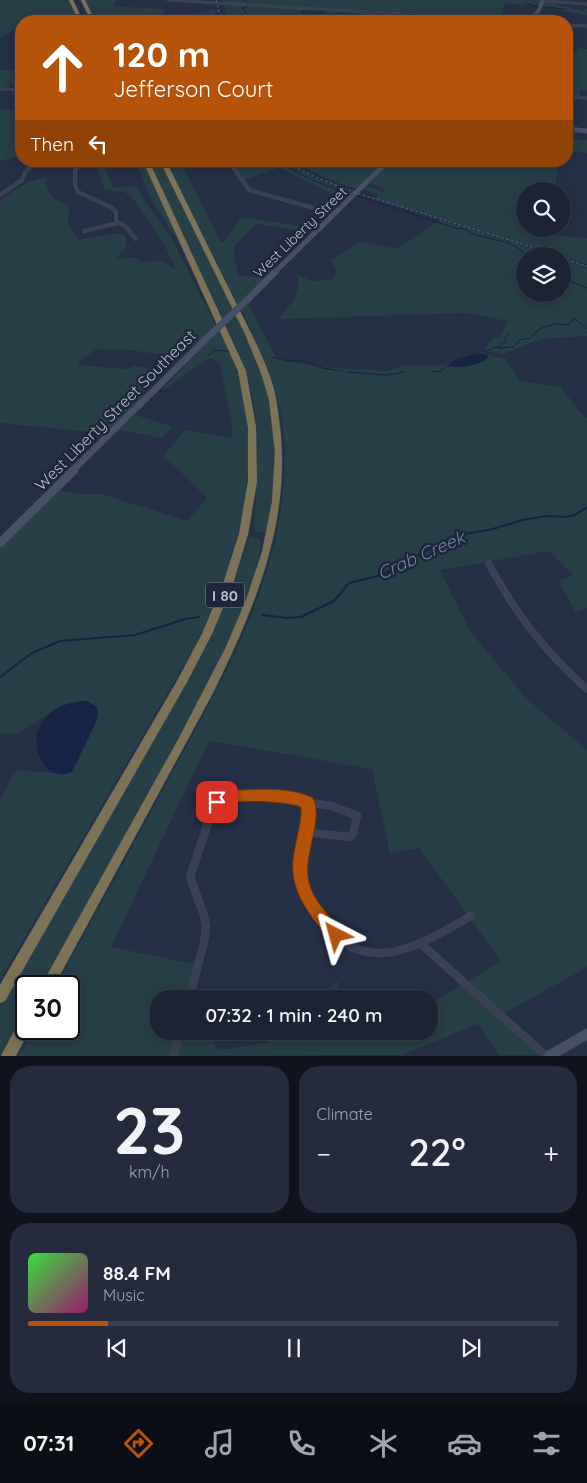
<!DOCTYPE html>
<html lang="en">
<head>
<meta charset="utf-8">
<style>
  body { margin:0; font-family:Quicksand,sans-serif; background:#252b3c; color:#f1f3f6; height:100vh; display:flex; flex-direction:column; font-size:19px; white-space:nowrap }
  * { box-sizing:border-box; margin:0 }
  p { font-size:16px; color:#a0a4ac }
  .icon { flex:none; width:28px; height:28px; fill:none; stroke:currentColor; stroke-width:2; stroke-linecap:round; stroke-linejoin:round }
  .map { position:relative; height:1056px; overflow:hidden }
  .drawer { display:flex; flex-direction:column; gap:10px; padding:10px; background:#0f131d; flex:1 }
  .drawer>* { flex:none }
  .top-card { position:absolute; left:15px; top:15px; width:558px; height:152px; border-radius:20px; box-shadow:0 2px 12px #0003,0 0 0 1px #3a404f; background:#b45309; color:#fff; overflow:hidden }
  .buttons { position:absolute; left:516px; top:182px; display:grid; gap:10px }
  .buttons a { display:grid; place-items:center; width:55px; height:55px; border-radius:50%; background:#1c2334; box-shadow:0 2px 12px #0003,0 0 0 1px #3a404f; font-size:25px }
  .speed { position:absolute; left:15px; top:975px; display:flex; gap:10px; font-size:25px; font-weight:700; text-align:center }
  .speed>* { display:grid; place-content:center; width:65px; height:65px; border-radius:50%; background:#1c2334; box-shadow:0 2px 12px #0003,0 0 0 1px #3a404f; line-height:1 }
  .speed .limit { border:2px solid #111; border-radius:8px; background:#fff; color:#111 }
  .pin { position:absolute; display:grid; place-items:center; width:42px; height:42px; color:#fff; margin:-21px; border-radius:10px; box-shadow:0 2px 8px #0006 }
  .me { position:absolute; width:55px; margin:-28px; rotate:321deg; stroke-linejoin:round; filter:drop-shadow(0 0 4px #0008) }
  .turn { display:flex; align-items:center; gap:18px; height:105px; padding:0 15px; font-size:22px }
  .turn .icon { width:65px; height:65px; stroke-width:2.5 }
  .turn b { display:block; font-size:35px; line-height:42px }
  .then { display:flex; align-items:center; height:48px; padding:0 15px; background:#0003; gap:10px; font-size:19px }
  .big { font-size:38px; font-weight:600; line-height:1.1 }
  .drawer .tile { flex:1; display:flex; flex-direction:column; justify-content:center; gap:8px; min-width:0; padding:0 18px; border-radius:20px; background:#252b3c }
  .drawer .dial { align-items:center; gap:0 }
  .dial b { font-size:65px; line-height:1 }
  .song { display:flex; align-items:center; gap:15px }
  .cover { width:60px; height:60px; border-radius:8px; background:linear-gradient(135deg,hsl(120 70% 55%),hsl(320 70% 35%)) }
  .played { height:5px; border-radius:2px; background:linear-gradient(90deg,#b45309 15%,#3a404f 15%) }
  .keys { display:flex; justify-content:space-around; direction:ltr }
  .heat { display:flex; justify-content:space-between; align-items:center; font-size:28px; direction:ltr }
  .drawer .tiles { flex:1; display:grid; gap:10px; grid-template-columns:1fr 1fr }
  .tile:last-child { grid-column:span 2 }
  .trip { position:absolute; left:150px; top:990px; width:288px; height:50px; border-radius:20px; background:#1c2334; box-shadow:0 2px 12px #0003,0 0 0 1px #3a404f; font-weight:600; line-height:50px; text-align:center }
  .tab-bar { display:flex; height:80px; justify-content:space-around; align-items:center; background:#0b0e15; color:#a0a4ac }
  .tab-bar .icon { width:35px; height:35px }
  .tab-bar .active { color:#b45309 }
  .tab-bar b { font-size:22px; color:#f1f3f6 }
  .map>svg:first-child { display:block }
</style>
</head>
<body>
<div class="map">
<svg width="587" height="1056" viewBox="0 0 587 1056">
  <rect width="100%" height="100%" fill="#252f46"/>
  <g fill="#273f47" fill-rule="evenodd">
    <path d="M 0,0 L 69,0 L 78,21 L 69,21 L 67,17 L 47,16 L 39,21 L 21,21 L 21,30 L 13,30 L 0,38 Z"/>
    <path d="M 85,0 L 117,0 L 113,6 L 164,9 L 163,21 L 96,21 Z"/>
    <path d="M 223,0 L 543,0 L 556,2 L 557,5 L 584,11 L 584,8 L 587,9 L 587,15 L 536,6 L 505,3 L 501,18 L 501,21 L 479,19 L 478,21 L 435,21 L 438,17 L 373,13 L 368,21 L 347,21 L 355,12 L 338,10 L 330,20 L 337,21 L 227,21 ZM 305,8 L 326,10 L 318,20 L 296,19 Z"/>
    <path d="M 214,9 L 218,21 L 179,21 L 189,14 Z"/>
    <path d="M 578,48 L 587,49 L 587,91 L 580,90 L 580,98 L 569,101 L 567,104 L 575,113 L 566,114 L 566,51 L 577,52 Z"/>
    <path d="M 0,70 L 21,71 L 21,79 L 5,89 L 0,89 Z"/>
    <path d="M 21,99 L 21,155 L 0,161 L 0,109 L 13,110 Z"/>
    <path d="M 566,138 L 587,140 L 587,153 L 566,151 Z"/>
    <path d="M 115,161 L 128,161 L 123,166 L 105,168 L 113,188 L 130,186 L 138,188 L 142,197 L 173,240 L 216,326 L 199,343 L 177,348 L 170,356 L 130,350 L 97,349 L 78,362 L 79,365 L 125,369 L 135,366 L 150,369 L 158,374 L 143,392 L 143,395 L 148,397 L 111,434 L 0,423 L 0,201 C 14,190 30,179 47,177 L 46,184 L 52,197 L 69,206 L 68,223 L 78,240 L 119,233 L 126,236 L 126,248 L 117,257 L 120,259 C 128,258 137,255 142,263 L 160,260 L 176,269 L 164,244 L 131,196 L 124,192 L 105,190 L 98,169 Z"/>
    <path d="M 135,161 L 143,161 L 177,236 L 175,236 L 153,203 Z"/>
    <path d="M 148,161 L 160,161 L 234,309 L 223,319 Z"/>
    <path d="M 166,161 L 208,161 L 182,165 L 220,241 L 224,242 L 242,217 L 319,229 L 316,233 L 256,224 L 234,247 L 234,256 L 239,276 L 266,277 L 238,305 Z"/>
    <path d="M 229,161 L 283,161 L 314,178 L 355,194 L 352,197 L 333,194 L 279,168 L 241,181 Z"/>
    <path d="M 294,161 L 384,161 L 358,188 C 336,185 313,172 294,161 Z"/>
    <path d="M 391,161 L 421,163 L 412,161 L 559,161 L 555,191 L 525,191 L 525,229 L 551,229 L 551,235 L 587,238 L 587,264 L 375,199 L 378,195 L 363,189 L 367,185 L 382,192 L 386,189 L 369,183 Z"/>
    <path d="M 441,220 L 557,256 L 525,256 L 525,294 L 562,294 L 563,258 L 587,266 L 587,336 L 541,339 L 503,354 L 484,350 L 493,338 L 500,337 L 508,321 L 466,313 L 279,319 C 291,301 301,299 297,275 L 312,281 L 333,279 L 337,270 L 330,261 L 361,241 L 397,249 Z"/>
    <path d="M 248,303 L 277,359 L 322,367 L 388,371 L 403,365 L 442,365 L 481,352 L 506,359 L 520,381 L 561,387 L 578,410 L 587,418 L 587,608 L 575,612 L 559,581 L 573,575 L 549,551 L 440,570 L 470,631 L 526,698 L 587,750 L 587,967 L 502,1015 L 546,1055 L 499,1055 L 478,1024 L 402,1055 L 18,1056 L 33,1029 L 69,1029 L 69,986 L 56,986 C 93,918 131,849 168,780 C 227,672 291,566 284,438 C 281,391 261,350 241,309 ZM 209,741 L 372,769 L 390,854 L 419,848 L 501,961 L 429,1005 L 429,1031 L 279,1031 L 266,1043 L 219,1050 L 205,1031 L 159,1031 L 159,999 L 189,999 L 198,965 L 111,947 Z"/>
    <path d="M 236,315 C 274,392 284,445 267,531 L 264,533 L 256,531 L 254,525 C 257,474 262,426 248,377 C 242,358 233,342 226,324 Z"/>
    <path d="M 219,331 C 233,354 240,380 245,407 C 258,491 232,571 195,646 L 0,980 L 0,801 L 12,776 L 18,770 C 29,771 65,775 71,772 L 97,720 L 81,701 L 62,705 L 19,733 L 0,734 L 0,546 L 56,490 L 81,494 L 102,494 L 187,521 L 207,498 L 174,465 L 162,457 L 185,430 L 232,438 L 231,417 L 219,362 L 209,358 L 167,388 L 162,389 Z"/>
    <path d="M 135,415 L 172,426 L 162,438 L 119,430 Z"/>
    <path d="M 251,536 L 259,538 L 262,544 L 252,585 L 242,613 L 207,686 L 41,986 L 26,986 L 26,1012 L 2,1055 L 0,1056 L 0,1006 L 207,646 L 234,585 L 248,540 Z"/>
    <path d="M 337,981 L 343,999 L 316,999 Z"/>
  </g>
  <g fill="#162345">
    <path d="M 480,353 L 488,355 L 488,358 C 480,365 456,370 447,365 L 456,359 Z"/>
    <path d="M 81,701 L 87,701 L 97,707 L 98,712 L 97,720 L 72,772 C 39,789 8,713 81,701 Z"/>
  </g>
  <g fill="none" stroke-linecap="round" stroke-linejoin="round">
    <g stroke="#162345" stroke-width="1">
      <path d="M 244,0 L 250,4"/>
      <path d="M 526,3 L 537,6"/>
      <path d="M 544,7 L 563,9"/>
      <path d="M 240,21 L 241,17 L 246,13 L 243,8 L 248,6"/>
      <path d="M 277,161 L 314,181 L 349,194"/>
      <path d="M 358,196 L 455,228 C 458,229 464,228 467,230 C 469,231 471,234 473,234 C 491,240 514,240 527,256"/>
      <path d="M 562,278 L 587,288"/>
      <path d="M 498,348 L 513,347 L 520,340 L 530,338 L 539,329 L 554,324 L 569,325 L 574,318 L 587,329"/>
      <path d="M 488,350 L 500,346 L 506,341 L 505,338 L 510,334"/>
      <path d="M 208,356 L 213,350 L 229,351"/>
      <path d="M 272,357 L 287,361 L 305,361 L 322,368 L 342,371"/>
      <path d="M 431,371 L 440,372 L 447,365"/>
      <path d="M 347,372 L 387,375 L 405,372"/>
    </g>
    <g stroke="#162345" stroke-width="2">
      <path d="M 262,615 L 288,618 L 301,617 L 334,601 L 349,583 L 382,575 L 454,536 L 493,529 L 522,520 L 547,516 L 566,517 L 575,515 L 587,507"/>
      <path d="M 0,677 L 32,653 L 60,641 L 135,635 L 185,619 L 199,617"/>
    </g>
    <defs>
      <g id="street-far3">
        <path d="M 168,0 L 513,21"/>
        <path d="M 543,1 L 587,4"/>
        <path d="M 566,25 L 587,26"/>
        <path d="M 0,89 L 21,90"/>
        <path d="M 576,97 L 587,98"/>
      </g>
      <g id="street-far2">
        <path d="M 87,161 L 75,169 L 75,185 L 78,192 L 112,208 L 116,212 L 116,221 L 126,227 L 136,239"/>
        <path d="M 229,161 L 249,190 L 335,214"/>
        <path d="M 0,195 L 22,180 L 25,172 L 38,161"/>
        <path d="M 84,231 L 118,223"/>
      </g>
      <path id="street-far1" d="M 489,564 C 514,612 546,653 587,689"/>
      <g id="street">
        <path d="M 304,801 L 309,808 C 306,829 298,851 300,872 C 301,890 312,907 322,921 C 367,980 420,945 471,916"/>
        <path d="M 420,943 L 546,1056"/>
        <path d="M 189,999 L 204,943 L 206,926 L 204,915 L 190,877 L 214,805 L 227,797 L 273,797 L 332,806 L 357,816 L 353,834 L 350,837 L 305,832"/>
        <path d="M 173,1056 L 180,1031"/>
      </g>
      <path id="secondary-far4" d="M 530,21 L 539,10 L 543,0"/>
      <g id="secondary-far3">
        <path d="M 566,129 L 587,131"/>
        <path d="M 274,273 L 388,161"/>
      </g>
      <g id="secondary-far2">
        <path d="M 249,298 L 275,272"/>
        <path d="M 72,471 L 206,339"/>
      </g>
      <path id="secondary-far1" d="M 0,543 L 74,470"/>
      <path id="secondary" d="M 549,1056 L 587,1034"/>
      <g id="highway">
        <path d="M 69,0 L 73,0 L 83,21 L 79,21 Z"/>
        <path d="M 81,0 L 85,0 L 95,21 L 91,21 Z"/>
        <path d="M 143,161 L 149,161 L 246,371 L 256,427 L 257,481 L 248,534 L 233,584 L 212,634 L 187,682 L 5,1001 L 0,1003 L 0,985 L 177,681 L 202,634 L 223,584 L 239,534 L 248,481 L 248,427 L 238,371 Z"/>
        <path d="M 160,161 L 166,161 C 188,205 209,249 231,293 C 246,324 263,353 273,386 C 277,399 278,413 280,427 C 291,523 254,609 213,693 L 54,986 L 41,986 L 180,736 L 226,647 L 246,600 L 262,552 L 272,502 L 275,452 L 269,400 L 261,373 L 245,334 Z"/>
        <path d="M 26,1017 L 26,1029 L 30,1029 L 16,1056 L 1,1056 L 21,1018 Z"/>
      </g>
    </defs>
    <use href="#street-far3" stroke="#444a5e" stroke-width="3"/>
    <use href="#street-far2" stroke="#444a5e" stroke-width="4"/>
    <use href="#street-far1" stroke="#444a5e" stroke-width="7"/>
    <use href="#street" stroke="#444a5e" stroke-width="8"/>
    <use href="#secondary-far4" stroke="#444a5e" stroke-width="4"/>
    <use href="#secondary-far3" stroke="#444a5e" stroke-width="5"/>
    <use href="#secondary-far2" stroke="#444a5e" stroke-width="7"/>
    <use href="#secondary-far1" stroke="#444a5e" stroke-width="9"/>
    <use href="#secondary" stroke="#444a5e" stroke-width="11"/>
    <use href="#highway" stroke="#41495c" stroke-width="1"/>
    <use href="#street-far3" stroke="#3a4155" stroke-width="2.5"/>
    <use href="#street-far2" stroke="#3a4155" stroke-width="3"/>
    <use href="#street-far1" stroke="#3a4155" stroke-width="5.5"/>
    <use href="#street" stroke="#3a4155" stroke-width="7"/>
    <use href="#secondary-far4" stroke="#484f68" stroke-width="3"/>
    <use href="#secondary-far3" stroke="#484f68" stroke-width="4.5"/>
    <use href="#secondary-far2" stroke="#484f68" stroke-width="5.5"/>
    <use href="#secondary-far1" stroke="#484f68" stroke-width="8"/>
    <use href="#secondary" stroke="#484f68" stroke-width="9"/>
    <use href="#highway" fill="#7c7256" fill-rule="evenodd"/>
    <g stroke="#5c657c" stroke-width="1" stroke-dasharray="2.5 2.5" stroke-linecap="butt">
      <path d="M 216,0 L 221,21"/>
      <path d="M 285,161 L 315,177 L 356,193 L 561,256"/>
      <path d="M 562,258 L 587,266"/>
    </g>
    <defs>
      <path id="secondary-bridge" d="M 206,339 L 249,298"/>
    </defs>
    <use href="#secondary-bridge" stroke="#444a5e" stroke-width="7" stroke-linecap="butt"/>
    <use href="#secondary-bridge" stroke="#484f68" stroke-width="5.5"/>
  </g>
  <path fill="#b45309" stroke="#753606" d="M 232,790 C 258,790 289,786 313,798 C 324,821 302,856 309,882 C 313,901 330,916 341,930 L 344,935 L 341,940 L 336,943 L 330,940 C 309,914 287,889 294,853 C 296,839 302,821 301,807 C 285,801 252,801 235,802 C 226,803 221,809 212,806 L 210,802 L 212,797 Z"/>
  <g text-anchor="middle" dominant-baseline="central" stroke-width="5" stroke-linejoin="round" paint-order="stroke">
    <g font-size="14" fill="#b8bdce" stroke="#1e263b">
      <text transform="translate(300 232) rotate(-44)">West Liberty Street</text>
    </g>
    <rect fill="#1e263b" stroke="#8a90a2" stroke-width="1" x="206" y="582.5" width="38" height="25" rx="4"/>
    <g font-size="15" font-weight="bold" fill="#b8bdce">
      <text x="225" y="595">I 80</text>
    </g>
    <g font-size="16" fill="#b8bdce" stroke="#1e263b">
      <text transform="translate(115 410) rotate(-45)">West Liberty Street Southeast</text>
    </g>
    <g font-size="18" font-style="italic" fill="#6e81b0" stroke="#1e263b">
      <text transform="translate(421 555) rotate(-24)">Crab Creek</text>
    </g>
  </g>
</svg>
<div class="buttons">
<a><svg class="icon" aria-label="search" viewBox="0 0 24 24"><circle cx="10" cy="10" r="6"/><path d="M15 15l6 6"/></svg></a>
<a><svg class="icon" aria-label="layers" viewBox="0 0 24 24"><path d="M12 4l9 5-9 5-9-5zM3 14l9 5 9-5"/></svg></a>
</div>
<div class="speed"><div class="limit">30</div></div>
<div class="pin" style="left:217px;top:802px;background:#d93025"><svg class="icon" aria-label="arrive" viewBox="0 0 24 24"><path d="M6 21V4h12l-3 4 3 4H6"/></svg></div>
<svg class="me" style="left:336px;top:935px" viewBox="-20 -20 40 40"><path d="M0-17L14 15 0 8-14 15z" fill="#b45309" stroke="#fff" stroke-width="4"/></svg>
<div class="trip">07:32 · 1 min · 240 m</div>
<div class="top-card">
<div class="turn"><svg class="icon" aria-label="ahead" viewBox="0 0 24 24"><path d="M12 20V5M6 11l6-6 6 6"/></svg><div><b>120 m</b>Jefferson Court</div></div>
<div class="then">Then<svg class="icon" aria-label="left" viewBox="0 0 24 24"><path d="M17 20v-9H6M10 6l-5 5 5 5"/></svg></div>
</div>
</div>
<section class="drawer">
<div class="tiles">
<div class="tile dial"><b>23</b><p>km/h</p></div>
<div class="tile"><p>Climate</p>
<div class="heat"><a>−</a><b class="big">22°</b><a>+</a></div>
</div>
<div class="tile">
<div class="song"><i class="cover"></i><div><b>88.4 FM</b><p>Music</p></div></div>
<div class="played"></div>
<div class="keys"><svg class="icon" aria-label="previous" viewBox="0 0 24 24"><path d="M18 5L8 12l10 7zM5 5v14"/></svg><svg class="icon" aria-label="pause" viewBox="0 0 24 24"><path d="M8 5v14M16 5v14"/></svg><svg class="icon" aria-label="next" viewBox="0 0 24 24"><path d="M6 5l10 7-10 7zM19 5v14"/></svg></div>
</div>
</div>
</section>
<nav class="tab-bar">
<b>07:31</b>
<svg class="icon active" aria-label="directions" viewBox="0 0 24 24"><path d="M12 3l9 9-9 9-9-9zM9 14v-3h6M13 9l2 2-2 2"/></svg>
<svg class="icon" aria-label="music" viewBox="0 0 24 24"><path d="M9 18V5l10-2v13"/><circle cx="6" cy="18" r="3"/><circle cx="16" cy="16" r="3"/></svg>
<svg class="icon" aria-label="phone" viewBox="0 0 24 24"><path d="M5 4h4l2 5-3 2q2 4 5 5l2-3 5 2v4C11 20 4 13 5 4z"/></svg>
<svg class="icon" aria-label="climate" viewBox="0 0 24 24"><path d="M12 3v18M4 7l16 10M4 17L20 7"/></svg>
<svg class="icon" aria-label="car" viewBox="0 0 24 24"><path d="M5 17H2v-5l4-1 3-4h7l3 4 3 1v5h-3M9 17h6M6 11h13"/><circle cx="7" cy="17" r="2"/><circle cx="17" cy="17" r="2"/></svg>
<svg class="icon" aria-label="filters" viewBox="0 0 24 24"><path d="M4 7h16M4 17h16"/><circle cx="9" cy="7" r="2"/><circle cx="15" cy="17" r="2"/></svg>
</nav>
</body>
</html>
